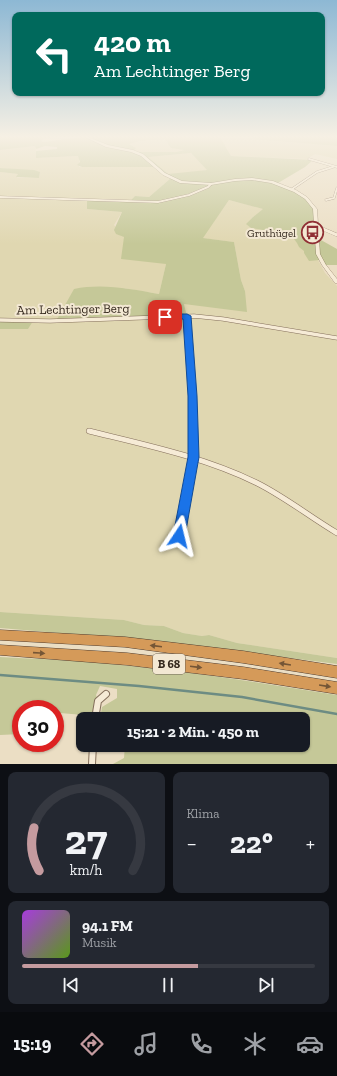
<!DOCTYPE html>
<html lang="de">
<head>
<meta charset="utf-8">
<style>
  body { margin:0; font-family:"Zilla Slab",serif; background:#242831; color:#f1f3f6; height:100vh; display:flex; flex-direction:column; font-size:15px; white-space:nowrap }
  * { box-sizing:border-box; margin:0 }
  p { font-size:13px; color:#9ea1a6 }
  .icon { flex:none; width:22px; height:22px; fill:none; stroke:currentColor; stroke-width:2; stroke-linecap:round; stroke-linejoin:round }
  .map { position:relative; height:764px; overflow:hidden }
  .drawer { display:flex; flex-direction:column; gap:8px; padding:8px; background:#0d0f14; flex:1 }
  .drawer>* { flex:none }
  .banner { position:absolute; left:12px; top:12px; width:313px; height:84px; border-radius:8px; box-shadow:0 1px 3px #0004; background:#00695c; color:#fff; overflow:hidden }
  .speed { position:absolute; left:12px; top:700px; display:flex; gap:8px; font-size:20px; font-weight:700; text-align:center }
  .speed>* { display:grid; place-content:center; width:52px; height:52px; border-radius:50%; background:#171b24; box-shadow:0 1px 3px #0004; line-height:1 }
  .speed .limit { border:6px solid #d22; background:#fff; color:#111 }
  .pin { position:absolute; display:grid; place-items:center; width:34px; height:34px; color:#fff; margin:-17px; border-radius:8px; box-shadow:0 2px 6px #0006 }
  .me { position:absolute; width:44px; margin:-22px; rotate:10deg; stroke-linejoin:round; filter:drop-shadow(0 0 3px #0008) }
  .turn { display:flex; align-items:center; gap:14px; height:84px; padding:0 16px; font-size:18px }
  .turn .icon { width:52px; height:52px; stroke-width:2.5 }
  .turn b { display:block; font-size:28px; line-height:34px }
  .big { font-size:30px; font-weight:800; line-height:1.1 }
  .drawer .widget { flex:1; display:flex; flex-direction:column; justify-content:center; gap:6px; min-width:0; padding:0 14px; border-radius:8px; background:#242831 }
  .drawer .dial { align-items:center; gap:0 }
  .dial svg { height:104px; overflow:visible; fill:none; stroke:#363941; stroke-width:7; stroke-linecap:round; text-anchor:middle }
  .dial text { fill:#f1f3f6; stroke:none }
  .song { display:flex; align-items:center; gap:12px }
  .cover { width:48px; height:48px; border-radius:6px; background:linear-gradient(135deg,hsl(280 70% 55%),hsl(90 70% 35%)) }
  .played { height:4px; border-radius:2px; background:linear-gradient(90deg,#c59b9f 60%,#363941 60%) }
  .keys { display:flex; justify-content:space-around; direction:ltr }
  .heat { display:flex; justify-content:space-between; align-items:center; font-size:22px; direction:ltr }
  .drawer .tiles { flex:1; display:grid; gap:8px; grid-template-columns:1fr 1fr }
  .widget:last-child { grid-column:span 2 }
  .trip { position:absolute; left:76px; top:712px; width:234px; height:40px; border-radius:8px; background:#171b24; box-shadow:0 1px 3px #0004; font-weight:800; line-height:40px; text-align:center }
  .dock { display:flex; height:64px; justify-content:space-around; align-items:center; background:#090b0e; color:#9ea1a6 }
  .dock .icon { width:28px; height:28px }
  .dock .selected { color:#c59b9f }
  .dock b { font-size:18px; color:#f1f3f6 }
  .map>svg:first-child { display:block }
</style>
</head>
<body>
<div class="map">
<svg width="337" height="764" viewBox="0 0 337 764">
  <rect width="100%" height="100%" fill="#ebdec4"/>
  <g fill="#e0d7b1">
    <path d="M 220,137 L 253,137 L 254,139 L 337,146 L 337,159 L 315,154 L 308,158 L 309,159 L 231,156 Z"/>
    <path d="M 165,139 L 167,143 L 184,150 L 176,152 L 138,152 L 133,151 L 136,148 L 128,143 Z"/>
    <path d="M 35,146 L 37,158 L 79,156 L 79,167 L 156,167 L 171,178 L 149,197 L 135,196 L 130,201 L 87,209 L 122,212 L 114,225 L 124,237 L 166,264 L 159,294 L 123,288 L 187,316 L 184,304 L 245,291 L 241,280 L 234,242 L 202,238 L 229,200 L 264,209 L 253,217 L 247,224 L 251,228 L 291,235 L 305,251 L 318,260 L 325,273 L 337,286 L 337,658 L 237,643 L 209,635 L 202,636 L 183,633 L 164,626 L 144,625 L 124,620 L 0,612 L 0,329 L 28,329 L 0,320 L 0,172 L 18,174 L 17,178 L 39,178 L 40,172 L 0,168 L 0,150 Z"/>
    <path d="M 191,153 L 208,170 L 168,175 L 147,157 Z"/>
  </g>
  <g fill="#c5c898" fill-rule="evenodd">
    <path d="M 0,137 L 56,137 L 43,139 L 41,141 L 44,142 L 83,137 L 220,137 L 231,156 L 313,160 L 305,167 L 278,183 L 301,194 L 315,209 L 317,239 L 321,240 L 337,249 L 337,265 L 324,265 L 320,260 L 309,261 L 304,253 L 304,251 L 299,247 L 297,243 L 291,235 L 251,228 L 246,224 L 253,217 L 263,209 L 229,200 L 203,238 L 234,242 L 241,280 L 245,291 L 247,312 L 184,304 L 187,316 L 56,321 L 74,289 C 102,283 131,289 159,294 L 166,264 L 121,259 L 124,237 L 116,234 L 114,230 L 122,212 L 87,209 L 87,200 L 130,201 L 135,196 L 149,197 L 171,178 L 156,167 L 82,167 L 77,165 L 80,162 L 78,156 L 36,158 L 36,151 L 57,149 L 57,147 L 45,146 L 36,149 L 35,146 L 0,150 ZM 165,139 L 171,148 L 184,150 L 176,152 L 138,152 L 134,151 L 136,148 L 129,144 L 140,141 ZM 191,153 L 207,170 L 168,174 L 148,157 Z"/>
    <path d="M 253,137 L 337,137 L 337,146 L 254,139 Z"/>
    <path d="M 0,168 L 34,170 L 40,172 L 39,178 L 16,177 L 18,174 L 0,172 Z"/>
    <path d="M 0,320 L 33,321 L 28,329 L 0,329 Z"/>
    <path d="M 0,612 L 124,620 L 144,625 L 164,626 L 183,633 L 202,636 L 209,635 L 237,643 L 337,658 L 337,664 L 164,642 L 0,628 Z"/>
    <path d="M 0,657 C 37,659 75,660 112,664 C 188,671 262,683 337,695 L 337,764 L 113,764 L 124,758 L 125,745 L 303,745 L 303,719 L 100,719 L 102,707 L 117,698 L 117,689 L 100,686 L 96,695 L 98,701 L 95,716 L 60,713 L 55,724 L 55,709 L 21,709 L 21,734 L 0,735 Z"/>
  </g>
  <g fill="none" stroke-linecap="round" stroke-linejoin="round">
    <path stroke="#6d8c83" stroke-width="2.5" d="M 0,675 L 139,686 L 242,697 L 337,714"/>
    <defs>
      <g id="street-far4">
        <path d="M 309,159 L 337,167"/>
        <path d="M 292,189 L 317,172 L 333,167"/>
        <path d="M 0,197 L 158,202 L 189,195 L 208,187 L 211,184"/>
        <path d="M 326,200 L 334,198 L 337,188"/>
      </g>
      <path id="street-far3" d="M 316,226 L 337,235"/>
      <g id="street-far2">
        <path d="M 187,316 L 192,411"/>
        <path d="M 0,320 L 50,321 L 194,316 L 223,319 L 337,338"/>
      </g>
      <g id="street-far1">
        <path d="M 89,431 C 146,445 204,457 257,483 C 285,497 310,517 337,533"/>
        <path d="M 179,537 L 193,457 L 192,410"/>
      </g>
      <g id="street">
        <path d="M 95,719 L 98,701 L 106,694"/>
        <path d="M 92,764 L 93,745"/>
      </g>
      <path id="secondary" d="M 85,137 L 88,137 L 108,145 L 133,150 L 143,154 L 165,173 L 182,181 L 211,183 L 235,179 L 252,178 L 273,181 L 296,190 L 307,197 L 317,209 L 320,254 L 326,265 L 337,279 L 337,283 L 335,283 L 322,265 L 316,254 L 313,209 L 305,199 L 294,192 L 271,183 L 252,180 L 235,181 L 211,185 L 180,183 L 163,175 L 141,156 L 131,152 L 106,147 Z"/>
      <g id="highway">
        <path d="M 0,630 L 125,637 L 243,651 L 337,666 L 337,678 L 243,663 L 125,647 L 0,640 Z"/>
        <path d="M 0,645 L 127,653 L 243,667 L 337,682 L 337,694 L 243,679 L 127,665 L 0,655 Z"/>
      </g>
    </defs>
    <use href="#street-far4" stroke="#846f5b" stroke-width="2.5"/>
    <use href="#street-far3" stroke="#846f5b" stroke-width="3.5"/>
    <use href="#street-far2" stroke="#846f5b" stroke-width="4.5"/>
    <use href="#street-far1" stroke="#846f5b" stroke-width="6"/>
    <use href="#street" stroke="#846f5b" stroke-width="8"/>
    <use href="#secondary" stroke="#66513f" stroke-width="0.5"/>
    <use href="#highway" stroke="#523e2f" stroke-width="1"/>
    <use href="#street-far4" stroke="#f6ebd6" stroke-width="2"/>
    <use href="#street-far3" stroke="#f6ebd6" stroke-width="3"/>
    <use href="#street-far2" stroke="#f6ebd6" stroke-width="3.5"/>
    <use href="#street-far1" stroke="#f6ebd6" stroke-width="5"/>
    <use href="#street" stroke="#f6ebd6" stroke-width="6"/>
    <use href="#secondary" fill="#f6ebd6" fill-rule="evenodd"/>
    <use href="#highway" fill="#d59a59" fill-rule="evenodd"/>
  </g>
  <defs><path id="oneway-solid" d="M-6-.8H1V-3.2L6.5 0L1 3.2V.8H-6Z"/></defs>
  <g fill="#755636">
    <use href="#oneway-solid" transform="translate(156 646) rotate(-173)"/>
    <use href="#oneway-solid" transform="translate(39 653) rotate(4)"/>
    <use href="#oneway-solid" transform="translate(285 664) rotate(-171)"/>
    <use href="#oneway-solid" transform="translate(196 667) rotate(7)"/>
    <use href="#oneway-solid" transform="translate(325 686) rotate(9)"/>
  </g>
  <linearGradient id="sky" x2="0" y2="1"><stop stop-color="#8db8d4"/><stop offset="0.56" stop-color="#f6f0e4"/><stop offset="1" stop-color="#f6f0e4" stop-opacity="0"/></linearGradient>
  <rect width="337" height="244" fill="url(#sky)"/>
  <path fill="#1a73e8" stroke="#114b97" d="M 187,314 L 191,316 L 197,396 L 199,457 L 185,536 L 184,540 L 179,542 L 175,540 L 173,536 L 188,457 L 188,396 L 183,319 L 165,319 L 161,317 L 165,314 Z"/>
  <defs>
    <symbol id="bus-ring" viewBox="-11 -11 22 22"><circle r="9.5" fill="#f3e8d3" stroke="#902f34" stroke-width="1.5"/><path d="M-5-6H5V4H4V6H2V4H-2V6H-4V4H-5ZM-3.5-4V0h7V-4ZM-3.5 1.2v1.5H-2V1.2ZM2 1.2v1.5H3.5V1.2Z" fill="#902f34"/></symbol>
  </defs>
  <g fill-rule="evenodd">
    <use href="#bus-ring" x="300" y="220" width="25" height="25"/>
  </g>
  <g text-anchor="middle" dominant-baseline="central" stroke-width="4" stroke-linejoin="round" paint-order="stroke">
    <g font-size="11" fill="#35291e" stroke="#f3e8d3" text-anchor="end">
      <text x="296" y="233">Gruthügel</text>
    </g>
    <rect fill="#f3e8d3" stroke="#6e6254" stroke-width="1" x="153" y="654" width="32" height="20" rx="3"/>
    <g font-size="12" font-weight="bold" fill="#35291e">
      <text x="169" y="664">B 68</text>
    </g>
    <g font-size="13" fill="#35291e" stroke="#f3e8d3">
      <text transform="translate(73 309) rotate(-1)">Am Lechtinger Berg</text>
    </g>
  </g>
</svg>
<div class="speed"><div class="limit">30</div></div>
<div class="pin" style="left:165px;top:317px;background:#d93025"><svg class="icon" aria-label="arrive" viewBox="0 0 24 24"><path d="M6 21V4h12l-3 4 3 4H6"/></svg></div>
<svg class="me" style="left:179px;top:536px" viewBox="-20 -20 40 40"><path d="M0-17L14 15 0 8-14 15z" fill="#1a73e8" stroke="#fff" stroke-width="4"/></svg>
<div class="trip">15:21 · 2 Min. · 450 m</div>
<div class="banner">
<div class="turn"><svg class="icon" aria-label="left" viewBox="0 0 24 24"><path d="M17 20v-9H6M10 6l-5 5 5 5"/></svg><div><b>420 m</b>Am Lechtinger Berg</div></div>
</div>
</div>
<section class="drawer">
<div class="tiles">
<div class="widget dial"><svg viewBox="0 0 100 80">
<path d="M14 69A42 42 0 1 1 86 69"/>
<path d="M14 69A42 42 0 0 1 10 36" stroke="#c59b9f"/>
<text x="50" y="56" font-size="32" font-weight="700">27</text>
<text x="50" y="72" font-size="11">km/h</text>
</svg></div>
<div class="widget"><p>Klima</p>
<div class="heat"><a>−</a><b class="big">22°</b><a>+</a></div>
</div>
<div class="widget">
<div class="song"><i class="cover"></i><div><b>94.1 FM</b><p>Musik</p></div></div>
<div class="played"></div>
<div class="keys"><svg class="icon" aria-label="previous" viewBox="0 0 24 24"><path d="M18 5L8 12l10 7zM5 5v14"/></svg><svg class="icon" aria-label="pause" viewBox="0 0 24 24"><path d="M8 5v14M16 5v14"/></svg><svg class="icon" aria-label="next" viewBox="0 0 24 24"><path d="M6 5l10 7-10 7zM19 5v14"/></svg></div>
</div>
</div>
</section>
<nav class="dock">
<b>15:19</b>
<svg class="icon selected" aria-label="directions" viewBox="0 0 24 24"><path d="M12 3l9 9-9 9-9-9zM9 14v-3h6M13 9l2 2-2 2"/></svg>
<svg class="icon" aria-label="music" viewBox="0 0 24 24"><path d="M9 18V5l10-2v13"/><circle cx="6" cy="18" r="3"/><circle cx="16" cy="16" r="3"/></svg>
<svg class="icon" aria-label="phone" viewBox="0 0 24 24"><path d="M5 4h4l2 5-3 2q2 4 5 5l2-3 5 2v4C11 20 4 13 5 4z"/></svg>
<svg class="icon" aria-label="climate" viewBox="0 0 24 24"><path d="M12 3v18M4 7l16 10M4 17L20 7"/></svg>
<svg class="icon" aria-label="car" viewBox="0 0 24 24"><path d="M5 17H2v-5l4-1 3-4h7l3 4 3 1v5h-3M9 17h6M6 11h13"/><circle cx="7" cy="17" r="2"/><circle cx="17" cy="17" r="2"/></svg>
</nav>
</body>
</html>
